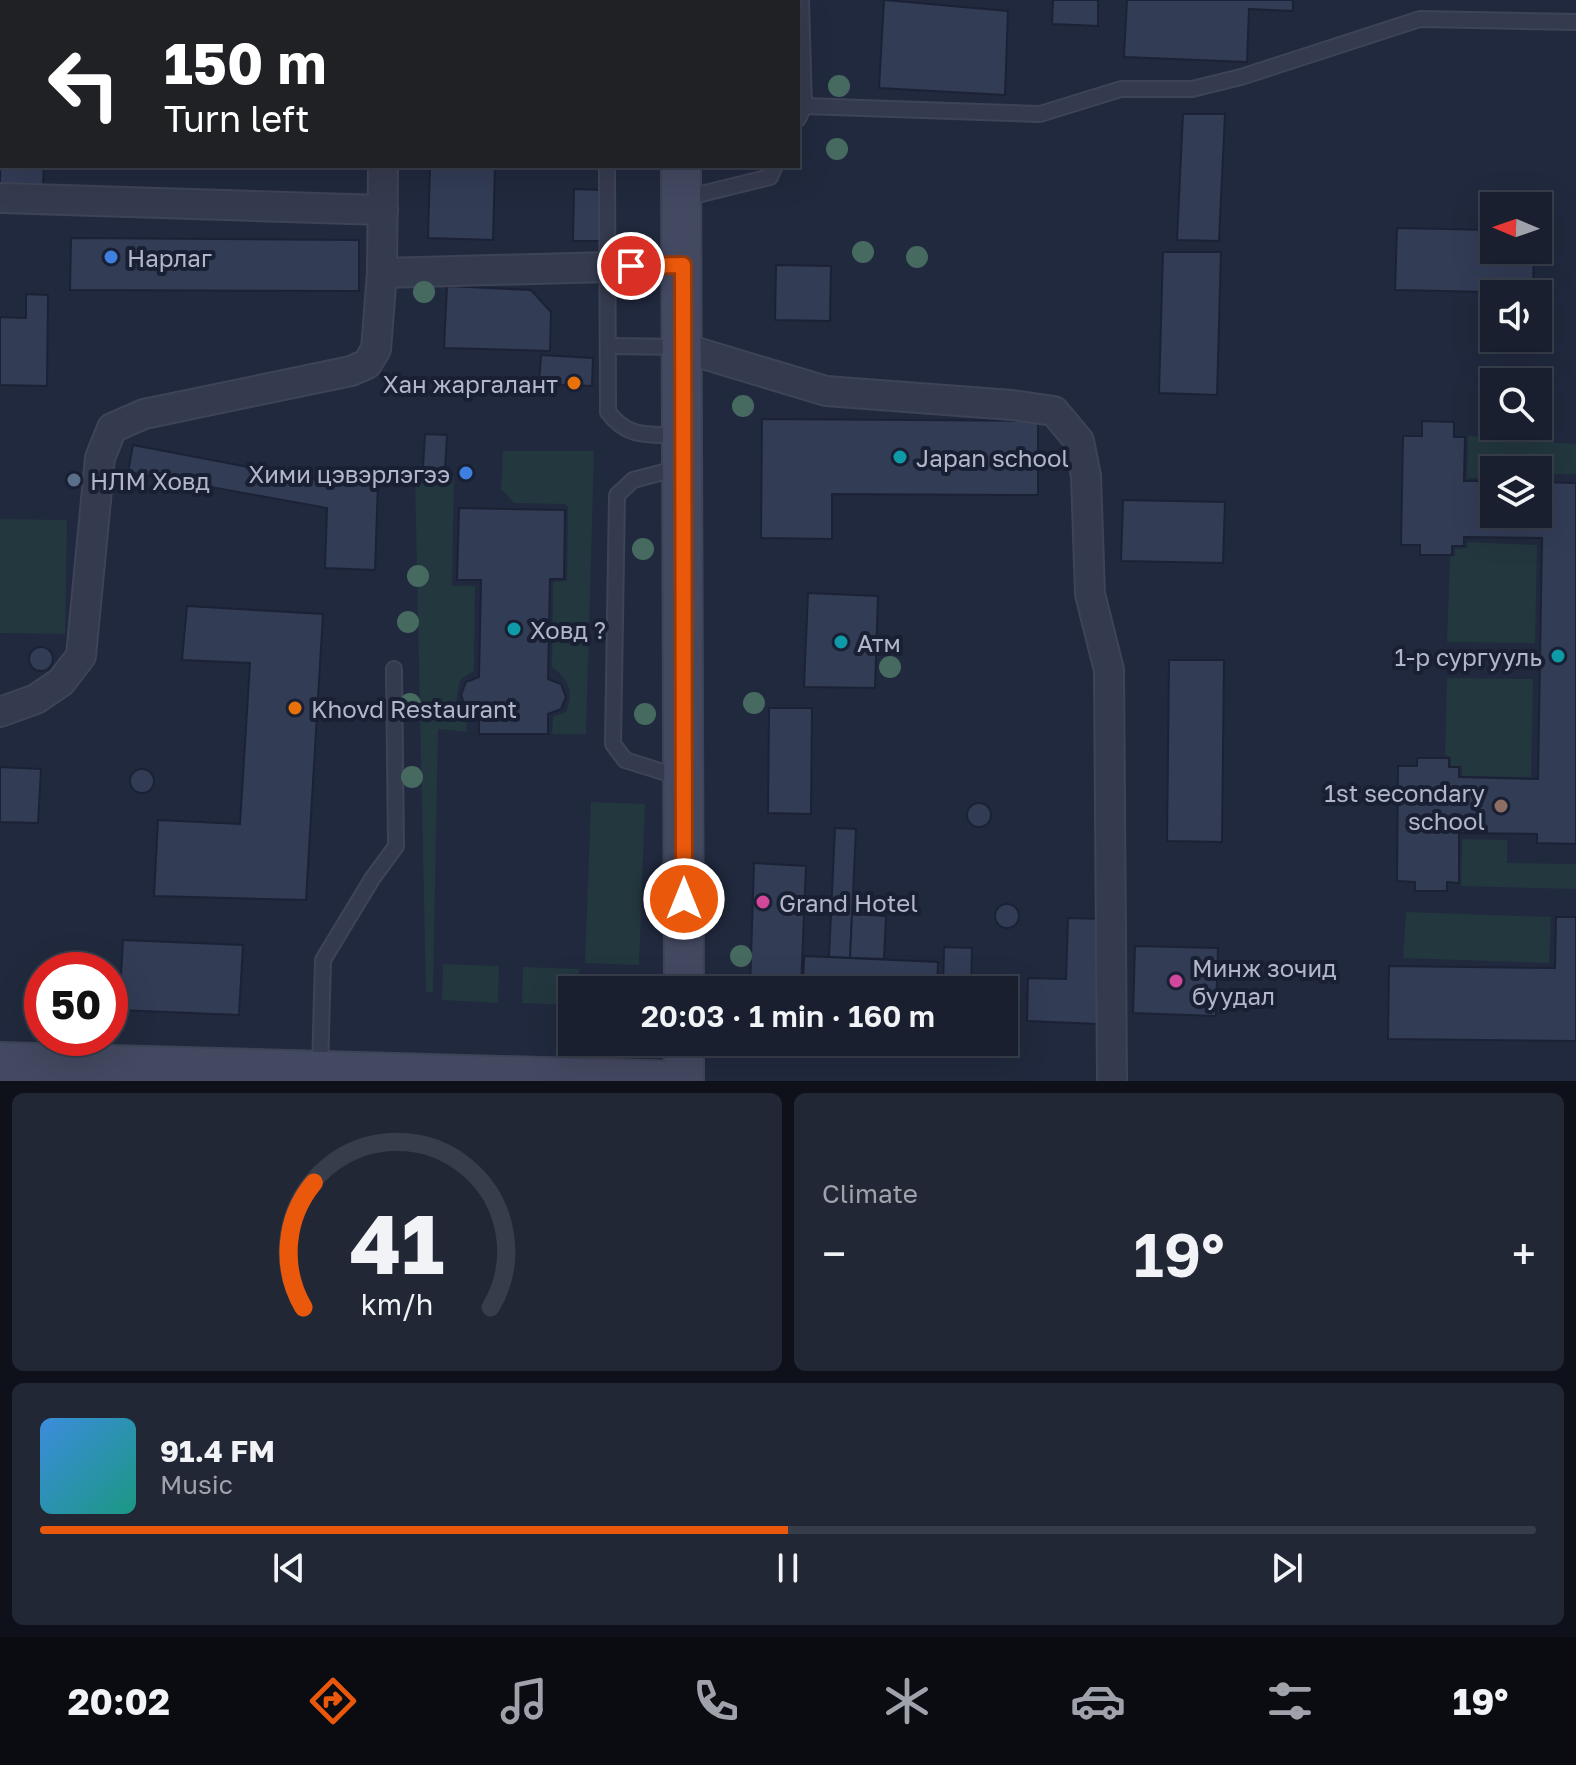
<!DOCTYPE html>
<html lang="en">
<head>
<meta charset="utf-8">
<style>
  body { margin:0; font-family:"Golos Text",sans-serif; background:#222736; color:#f1f3f6; height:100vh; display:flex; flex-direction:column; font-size:30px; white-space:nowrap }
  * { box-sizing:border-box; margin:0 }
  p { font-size:26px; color:#9fa2aa }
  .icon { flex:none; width:44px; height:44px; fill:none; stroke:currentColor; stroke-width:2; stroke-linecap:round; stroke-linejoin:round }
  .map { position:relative; height:1081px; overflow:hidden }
  .side { display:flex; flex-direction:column; gap:12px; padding:12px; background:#0e1119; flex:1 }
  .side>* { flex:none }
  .guide { position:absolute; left:0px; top:0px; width:800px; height:168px; box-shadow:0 8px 32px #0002,0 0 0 2px #373d4a; background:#202124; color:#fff; overflow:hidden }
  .needle { width:52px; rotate:272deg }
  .tools { position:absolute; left:1480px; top:192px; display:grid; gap:16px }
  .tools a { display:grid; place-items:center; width:72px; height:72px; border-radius:0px; background:#191f2e; box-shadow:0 8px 32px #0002,0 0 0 2px #373d4a; font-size:40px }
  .speed { position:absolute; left:24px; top:952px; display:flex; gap:16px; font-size:40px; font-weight:700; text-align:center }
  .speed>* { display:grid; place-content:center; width:104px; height:104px; border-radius:50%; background:#191f2e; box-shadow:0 8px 32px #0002,0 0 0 2px #373d4a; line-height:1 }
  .speed .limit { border:12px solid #d22; background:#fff; color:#111 }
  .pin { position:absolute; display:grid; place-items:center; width:68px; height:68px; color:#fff; margin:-34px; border:4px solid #fff; border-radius:50%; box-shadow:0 2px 8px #0007 }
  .me { position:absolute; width:88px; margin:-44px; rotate:0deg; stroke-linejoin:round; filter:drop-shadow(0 0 6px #0008) }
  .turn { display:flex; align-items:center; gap:28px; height:168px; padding:0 32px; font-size:36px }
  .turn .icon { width:104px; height:104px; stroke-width:2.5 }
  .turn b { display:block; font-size:56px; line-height:68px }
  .big { font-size:60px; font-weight:600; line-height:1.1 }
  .side .card { flex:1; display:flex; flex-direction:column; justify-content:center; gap:12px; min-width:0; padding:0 28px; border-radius:12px; background:#222736 }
  .side .dial { align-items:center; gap:0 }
  .dial svg { height:208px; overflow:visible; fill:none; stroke:#373d4a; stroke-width:7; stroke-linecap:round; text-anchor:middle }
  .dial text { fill:#f1f3f6; stroke:none }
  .song { display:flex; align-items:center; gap:24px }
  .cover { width:96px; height:96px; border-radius:12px; background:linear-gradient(135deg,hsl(210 70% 55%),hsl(170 70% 35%)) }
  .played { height:8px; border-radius:4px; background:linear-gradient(90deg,#ea580c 50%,#373d4a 50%) }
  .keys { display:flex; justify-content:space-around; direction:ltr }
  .heat { display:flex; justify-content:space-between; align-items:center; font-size:44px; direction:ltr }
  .side .tiles { flex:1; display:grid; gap:12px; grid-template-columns:1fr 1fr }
  .card:last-child { grid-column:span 2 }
  .trip { position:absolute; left:558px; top:976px; width:460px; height:80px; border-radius:0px; background:#191f2e; box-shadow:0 8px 32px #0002,0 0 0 2px #373d4a; font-weight:600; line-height:80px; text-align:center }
  .menu { display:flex; height:128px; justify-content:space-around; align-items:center; background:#0a0c12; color:#9fa2aa }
  .menu .icon { width:56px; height:56px }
  .menu .current { color:#ea580c }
  .menu b { font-size:36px; color:#f1f3f6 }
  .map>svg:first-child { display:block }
</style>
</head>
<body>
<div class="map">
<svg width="1576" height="1081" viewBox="0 0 1576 1081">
  <rect width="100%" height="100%" fill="#21293e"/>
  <g fill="#23373f">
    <path d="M 1468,436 L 1576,444 L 1576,474 L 1538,474 L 1538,470 L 1494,470 L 1494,478 L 1467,478 Z"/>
    <path d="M 503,451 L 594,451 L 586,734 L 552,734 L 553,717 L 566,712 C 574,691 569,680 552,667 L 553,582 L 567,581 L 568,507 L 565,504 L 514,503 L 501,489 Z"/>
    <path d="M 454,476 L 452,586 L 475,586 L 474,671 L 461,679 C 457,693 452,707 466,718 L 467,732 L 438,729 L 433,992 L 426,992 L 415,478 Z"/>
    <path d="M 0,519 L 67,520 L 65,634 L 0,633 Z"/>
    <path d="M 1468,542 L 1537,545 L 1535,643 L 1447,642 L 1450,557 L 1455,556 L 1455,549 L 1467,548 Z"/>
    <path d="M 1447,678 L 1533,679 L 1531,777 L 1462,776 L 1462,766 L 1451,766 L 1451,757 L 1445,755 Z"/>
    <path d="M 591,802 L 645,804 L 639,965 L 585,963 Z"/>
    <path d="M 1462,839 L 1507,840 L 1507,863 L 1576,864 L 1576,889 L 1461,886 Z"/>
    <path d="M 1406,912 L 1551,917 L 1549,963 L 1403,958 Z"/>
    <path d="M 443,964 L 499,966 L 498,1003 L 442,1000 Z"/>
    <path d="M 523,967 L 579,969 L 578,990 L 572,990 L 572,1005 L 522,1003 Z"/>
  </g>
  <g fill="#323c55" stroke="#1c2235" stroke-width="2">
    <path d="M 884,0 L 1008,11 L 1005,95 L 879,88 Z"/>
    <path d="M 1053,0 L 1098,0 L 1098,26 L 1052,24 Z"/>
    <path d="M 1127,0 L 1293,0 L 1293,11 L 1249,9 L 1247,62 L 1124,57 Z"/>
    <path d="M 2,61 L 2,166 L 44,166 L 43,185 L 0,184 Z"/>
    <path d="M 1183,114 L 1225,114 L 1219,241 L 1177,240 Z"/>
    <path d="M 430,166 L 495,166 L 493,240 L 428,238 Z"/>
    <path d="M 574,189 L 603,190 L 602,241 L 573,241 Z"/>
    <path d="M 1397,228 L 1494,230 L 1494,250 L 1534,250 L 1533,293 L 1395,290 Z"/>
    <path d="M 71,238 L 359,240 L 359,291 L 70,290 Z"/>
    <path d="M 1163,252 L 1221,252 L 1217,395 L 1159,393 Z"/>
    <path d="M 776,265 L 831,266 L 830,321 L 775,320 Z"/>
    <path d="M 447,286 L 531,290 L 551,312 L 550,351 L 444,348 Z"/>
    <path d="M 26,294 L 48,295 L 47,386 L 0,385 L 0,317 L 26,318 Z"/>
    <path d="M 541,355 L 593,358 L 592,386 L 539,384 Z"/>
    <path d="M 762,419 L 1038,421 L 1038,495 L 832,494 L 832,539 L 761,538 Z"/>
    <path d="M 1422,421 L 1454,422 L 1454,437 L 1465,437 L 1464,481 L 1494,481 L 1494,514 L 1538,514 L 1538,482 L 1576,483 L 1576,844 L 1537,843 L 1537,834 L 1459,833 L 1459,883 L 1447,882 L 1447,891 L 1415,891 L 1415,882 L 1397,881 L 1398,766 L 1417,766 L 1417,758 L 1449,758 L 1449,767 L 1459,767 L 1459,777 L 1538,779 L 1542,538 L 1464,537 L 1464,546 L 1452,546 L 1452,555 L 1420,555 L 1420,545 L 1401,545 L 1403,436 L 1422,436 Z"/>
    <path d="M 425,434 L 447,435 L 445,469 L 423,467 Z"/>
    <path d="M 133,445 L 332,483 L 378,484 L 375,570 L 325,568 L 327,508 L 128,472 Z"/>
    <path d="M 1123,500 L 1225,502 L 1223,563 L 1121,561 Z"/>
    <path d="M 459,508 L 565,510 L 564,579 L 550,579 L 548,679 L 561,684 L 566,697 L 561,709 L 548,714 L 548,734 L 479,734 L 479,714 L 466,708 L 461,695 L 466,682 L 479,677 L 481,580 L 457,580 Z"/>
    <path d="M 808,593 L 878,596 L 875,688 L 804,687 Z"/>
    <path d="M 187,606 L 323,614 L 306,900 L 154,896 L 158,820 L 240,824 L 250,663 L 182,660 Z"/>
    <circle cx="41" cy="659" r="12"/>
    <path d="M 1169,660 L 1224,660 L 1222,842 L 1167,841 Z"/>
    <path d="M 769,708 L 812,708 L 811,814 L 768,813 Z"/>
    <path d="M 0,767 L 41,769 L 38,823 L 0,822 Z"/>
    <circle cx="142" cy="781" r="12"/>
    <circle cx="979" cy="815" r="12"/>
    <path d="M 835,828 L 856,829 L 850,958 L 829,957 Z"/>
    <path d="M 754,863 L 806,866 L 801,988 L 750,987 Z"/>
    <circle cx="1007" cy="916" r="12"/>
    <path d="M 852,914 L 886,916 L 884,959 L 850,958 Z"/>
    <path d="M 1556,917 L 1576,917 L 1576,1041 L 1388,1039 L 1389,966 L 1555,968 Z"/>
    <path d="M 1068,918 L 1104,919 L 1100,1024 L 1027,1021 L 1028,978 L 1066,979 Z"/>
    <path d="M 123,940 L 243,945 L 239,1015 L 119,1010 Z"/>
    <path d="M 1135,946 L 1218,948 L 1216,1016 L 1133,1013 Z"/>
    <path d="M 944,947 L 972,948 L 971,990 L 943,990 Z"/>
    <path d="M 804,956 L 938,962 L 937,990 L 803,990 Z"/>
    <rect x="1004" y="1005" width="15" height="28"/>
  </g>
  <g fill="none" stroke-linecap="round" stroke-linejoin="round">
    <defs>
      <g id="service">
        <path d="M 345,2 L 345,0"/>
        <path d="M 445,2 L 445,0"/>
        <path d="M 804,106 L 1040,114 L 1121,89 L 1192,89 L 1241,77 L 1420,19 L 1576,22"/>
        <path d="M 798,119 L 804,106 L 801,0"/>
        <path d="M 607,166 L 608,412 C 629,440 650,434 683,435"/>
        <path d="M 685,198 L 770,177 L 775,166"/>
        <path d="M 609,346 L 681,347"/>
        <path d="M 679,468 L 633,480 L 617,495 L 613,744 L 625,760 L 679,777"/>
        <path d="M 320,1069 L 323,960 L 372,879 L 396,846 L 394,669"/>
      </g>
      <g id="minor">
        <path d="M 385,2 L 385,0"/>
        <path d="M 0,198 L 383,210"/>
        <path d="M 382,273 L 683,265"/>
        <path d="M 683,348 L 826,391 L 1012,405 L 1054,411 L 1079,441 L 1086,476 L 1090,594 L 1109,670 L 1112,1081"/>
        <path d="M 0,712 L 36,699 L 61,682 L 81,656 L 100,458 L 112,428 L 144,414 L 351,371 L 367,364 L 376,349 L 382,273 L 383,166"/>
      </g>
      <g id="secondary">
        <path d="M 684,2 L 684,0"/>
        <path d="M 681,166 L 684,990"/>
        <path d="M 684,1042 L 684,1081"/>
        <path d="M 0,1062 L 683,1081"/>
      </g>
    </defs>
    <use href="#service" stroke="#3e4457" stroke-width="18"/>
    <use href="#minor" stroke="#3e4457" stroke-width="32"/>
    <use href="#secondary" stroke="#3e4457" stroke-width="42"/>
    <use href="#service" stroke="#353b4e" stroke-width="14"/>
    <use href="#minor" stroke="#353b4e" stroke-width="28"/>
    <use href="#secondary" stroke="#434961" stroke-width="38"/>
  </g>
  <g fill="#466960">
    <circle cx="839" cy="86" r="11"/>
    <circle cx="837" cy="149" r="11"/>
    <circle cx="863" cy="252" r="11"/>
    <circle cx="917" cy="257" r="11"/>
    <circle cx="424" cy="292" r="11"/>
    <circle cx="743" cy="406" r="11"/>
    <circle cx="643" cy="549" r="11"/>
    <circle cx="418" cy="576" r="11"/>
    <circle cx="408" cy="622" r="11"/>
    <circle cx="890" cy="667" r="11"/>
    <circle cx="754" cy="703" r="11"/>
    <circle cx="410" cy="704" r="11"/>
    <circle cx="645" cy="714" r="11"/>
    <circle cx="412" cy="777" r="11"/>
    <circle cx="741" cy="956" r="11"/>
  </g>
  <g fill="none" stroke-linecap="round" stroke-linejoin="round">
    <defs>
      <path id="route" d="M 631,266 L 683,265 L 684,899"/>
    </defs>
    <use href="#route" stroke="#983908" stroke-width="20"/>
    <use href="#route" stroke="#ea580c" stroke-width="14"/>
  </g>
  <g fill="#3f7fe0" stroke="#1a2033" stroke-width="3">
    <circle cx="111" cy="257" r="8"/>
    <circle cx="466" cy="473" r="8"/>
  </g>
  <g fill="#e8710a" stroke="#1a2033" stroke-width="3">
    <circle cx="574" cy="383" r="8"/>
    <circle cx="295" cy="708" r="8"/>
  </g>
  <g fill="#0f9aa8" stroke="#1a2033" stroke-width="3">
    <circle cx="900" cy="457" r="8"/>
    <circle cx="514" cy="629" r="8"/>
    <circle cx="841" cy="642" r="8"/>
    <circle cx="1558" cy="656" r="8"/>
  </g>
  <circle fill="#5c6f8a" stroke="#1a2033" stroke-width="3" cx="74" cy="480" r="8"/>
  <circle fill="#8d6e63" stroke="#1a2033" stroke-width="3" cx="1501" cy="806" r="8"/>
  <g fill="#d1479c" stroke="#1a2033" stroke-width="3">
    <circle cx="763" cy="902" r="8"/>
    <circle cx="1176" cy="981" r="8"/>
  </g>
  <g text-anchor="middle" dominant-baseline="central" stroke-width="8" stroke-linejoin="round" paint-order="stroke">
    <g font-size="24" fill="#b1b6ca" stroke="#1a2033" text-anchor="start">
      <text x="127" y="257">Нарлаг</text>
      <text x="558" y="383" text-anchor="end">Хан жаргалант</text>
      <text x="916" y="457">Japan school</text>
      <text x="450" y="473" text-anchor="end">Хими цэвэрлэгээ</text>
      <text x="90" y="480">НЛМ Ховд</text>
      <text x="530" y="629">Ховд ?</text>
      <text x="857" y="642">Атм</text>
      <text x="1542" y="656" text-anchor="end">1-р сургууль</text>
      <text x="311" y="708">Khovd Restaurant</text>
      <text x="1485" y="792" text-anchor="end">1st secondary<tspan x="1485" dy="28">school</tspan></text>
      <text x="779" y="902">Grand Hotel</text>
      <text x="1192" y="967">Минж зочид<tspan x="1192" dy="28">буудал</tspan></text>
    </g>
  </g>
</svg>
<div class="tools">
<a><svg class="needle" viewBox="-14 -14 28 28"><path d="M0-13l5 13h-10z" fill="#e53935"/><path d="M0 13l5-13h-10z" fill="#9fa2aa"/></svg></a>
<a><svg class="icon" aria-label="sound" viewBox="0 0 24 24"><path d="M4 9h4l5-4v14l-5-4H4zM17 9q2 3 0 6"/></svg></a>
<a><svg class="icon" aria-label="search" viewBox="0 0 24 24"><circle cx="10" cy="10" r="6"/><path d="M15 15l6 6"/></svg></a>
<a><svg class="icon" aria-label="layers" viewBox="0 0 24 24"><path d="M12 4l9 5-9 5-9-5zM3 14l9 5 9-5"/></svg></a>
</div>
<div class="speed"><div class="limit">50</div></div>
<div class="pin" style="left:631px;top:266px;background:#d93025"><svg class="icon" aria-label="arrive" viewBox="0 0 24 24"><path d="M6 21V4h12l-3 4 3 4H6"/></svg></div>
<svg class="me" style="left:684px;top:899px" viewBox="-20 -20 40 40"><circle r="17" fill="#ea580c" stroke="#fff" stroke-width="3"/><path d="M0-11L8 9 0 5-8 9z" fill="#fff"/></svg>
<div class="trip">20:03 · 1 min · 160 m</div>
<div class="guide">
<div class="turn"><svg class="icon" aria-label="left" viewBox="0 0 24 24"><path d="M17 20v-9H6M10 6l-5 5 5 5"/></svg><div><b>150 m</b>Turn left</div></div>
</div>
</div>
<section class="side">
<div class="tiles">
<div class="card dial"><svg viewBox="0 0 100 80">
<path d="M14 69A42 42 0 1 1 86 69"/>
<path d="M14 69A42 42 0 0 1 18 21" stroke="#ea580c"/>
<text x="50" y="56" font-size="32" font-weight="700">41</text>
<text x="50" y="72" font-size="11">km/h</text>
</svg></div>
<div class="card"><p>Climate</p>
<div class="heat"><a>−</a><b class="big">19°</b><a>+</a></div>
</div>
<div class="card">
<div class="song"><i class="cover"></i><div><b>91.4 FM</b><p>Music</p></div></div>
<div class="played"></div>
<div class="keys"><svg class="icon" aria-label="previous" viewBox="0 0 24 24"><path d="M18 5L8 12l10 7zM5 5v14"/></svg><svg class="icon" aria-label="pause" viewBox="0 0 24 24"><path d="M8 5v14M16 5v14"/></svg><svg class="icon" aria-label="next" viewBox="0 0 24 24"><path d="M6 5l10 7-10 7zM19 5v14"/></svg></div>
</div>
</div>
</section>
<nav class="menu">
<b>20:02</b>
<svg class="icon current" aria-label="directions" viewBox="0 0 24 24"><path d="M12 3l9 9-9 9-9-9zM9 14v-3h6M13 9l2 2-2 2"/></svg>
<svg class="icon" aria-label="music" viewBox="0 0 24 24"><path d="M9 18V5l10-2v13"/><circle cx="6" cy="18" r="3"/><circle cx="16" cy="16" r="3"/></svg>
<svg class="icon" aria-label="phone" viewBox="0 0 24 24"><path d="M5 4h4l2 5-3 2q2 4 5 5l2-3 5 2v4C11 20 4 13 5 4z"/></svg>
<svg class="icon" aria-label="climate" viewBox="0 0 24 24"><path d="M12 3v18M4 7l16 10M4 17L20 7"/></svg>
<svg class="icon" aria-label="car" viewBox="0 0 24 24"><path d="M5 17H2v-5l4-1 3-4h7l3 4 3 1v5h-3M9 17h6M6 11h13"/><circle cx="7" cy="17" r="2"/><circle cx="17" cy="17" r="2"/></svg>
<svg class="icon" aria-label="filters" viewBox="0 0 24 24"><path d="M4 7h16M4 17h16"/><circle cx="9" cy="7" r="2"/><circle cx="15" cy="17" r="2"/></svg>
<b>19°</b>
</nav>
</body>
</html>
